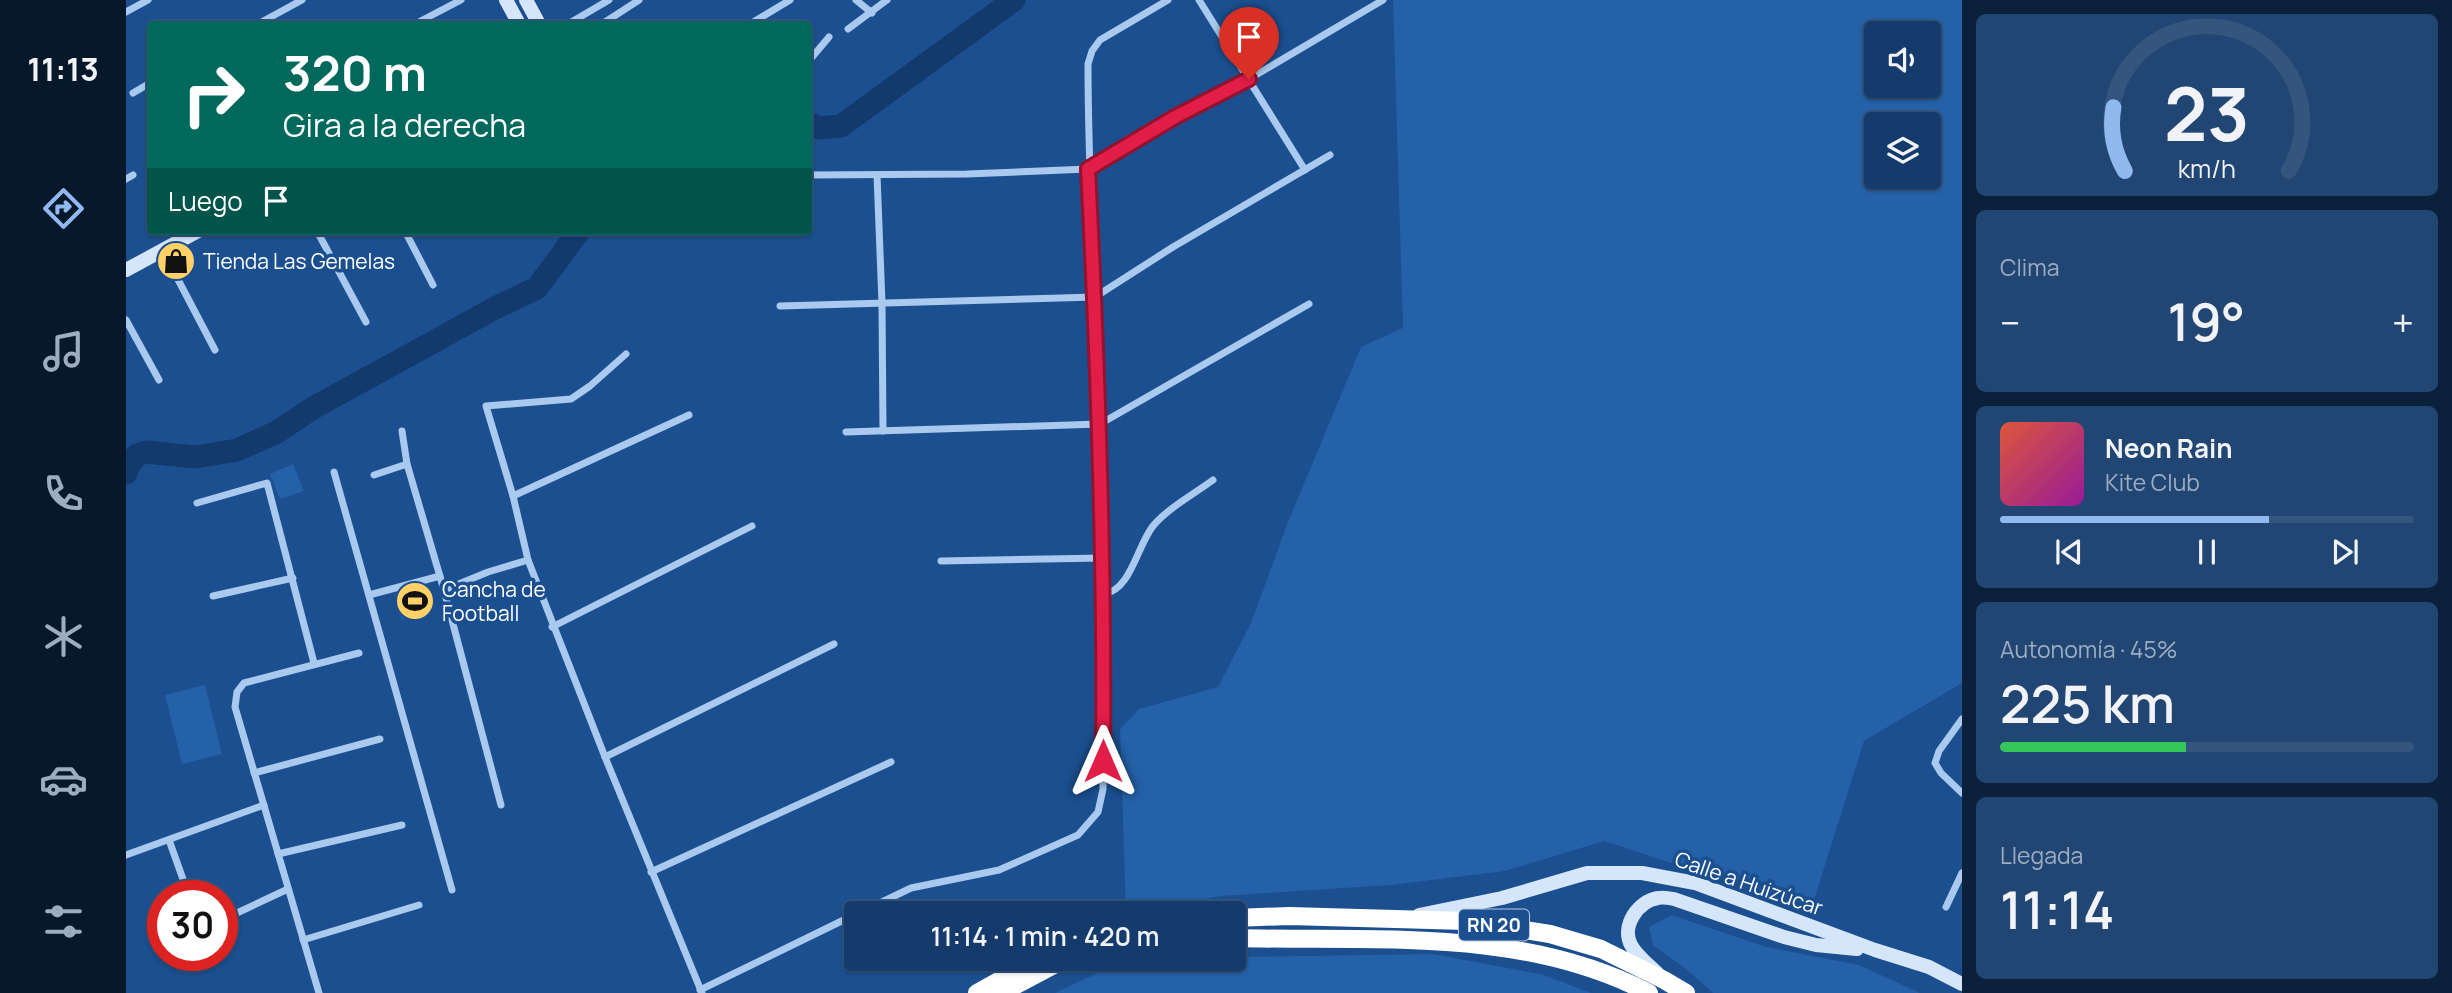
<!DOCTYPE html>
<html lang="es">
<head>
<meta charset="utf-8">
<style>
  body { margin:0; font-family:Manrope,sans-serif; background:#214673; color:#f1f3f6; height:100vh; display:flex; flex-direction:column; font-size:26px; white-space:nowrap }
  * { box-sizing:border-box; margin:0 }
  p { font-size:23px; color:#9dadc1 }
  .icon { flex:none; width:38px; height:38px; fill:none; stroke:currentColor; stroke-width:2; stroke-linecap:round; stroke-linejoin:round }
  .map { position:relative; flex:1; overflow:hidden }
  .panel { display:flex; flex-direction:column; gap:14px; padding:14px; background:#0b203b; width:490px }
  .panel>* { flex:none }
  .hud { position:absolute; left:21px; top:21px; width:665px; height:214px; border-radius:7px; box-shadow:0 2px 5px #0004,0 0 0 2px #33557e; background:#00695c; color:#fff; overflow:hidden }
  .fabs { position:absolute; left:1738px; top:21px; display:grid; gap:14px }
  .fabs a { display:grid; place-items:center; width:77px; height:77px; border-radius:7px; background:#143b6b; box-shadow:0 2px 5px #0004,0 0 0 2px #33557e; font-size:35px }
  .speed { position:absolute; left:21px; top:880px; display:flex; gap:14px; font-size:35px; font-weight:700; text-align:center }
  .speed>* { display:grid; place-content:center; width:91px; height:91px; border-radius:50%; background:#143b6b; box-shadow:0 2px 5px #0004,0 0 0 2px #33557e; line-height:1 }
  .speed .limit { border:10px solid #d22; background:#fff; color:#111 }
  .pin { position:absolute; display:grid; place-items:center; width:60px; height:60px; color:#fff; margin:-72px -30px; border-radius:50% 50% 50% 0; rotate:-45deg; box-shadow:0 0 7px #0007 }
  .pin .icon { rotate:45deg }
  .me { position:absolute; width:77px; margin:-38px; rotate:0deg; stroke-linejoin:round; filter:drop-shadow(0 0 5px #0008) }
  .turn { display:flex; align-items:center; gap:24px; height:147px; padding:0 21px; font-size:32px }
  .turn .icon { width:91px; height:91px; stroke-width:2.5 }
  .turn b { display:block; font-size:49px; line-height:60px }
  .then { display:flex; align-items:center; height:66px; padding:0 21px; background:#0003; gap:14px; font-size:26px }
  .big { font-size:52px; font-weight:600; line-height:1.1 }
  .panel .tile { flex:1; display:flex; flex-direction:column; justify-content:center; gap:10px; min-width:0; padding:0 24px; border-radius:10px; background:#214673 }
  .panel .dial { align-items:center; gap:0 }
  .dial svg { height:182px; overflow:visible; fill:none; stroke:#33557e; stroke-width:7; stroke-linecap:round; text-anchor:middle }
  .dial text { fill:#f1f3f6; stroke:none }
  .song { display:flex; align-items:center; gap:21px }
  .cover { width:84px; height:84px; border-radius:10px; background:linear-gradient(135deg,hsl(10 70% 55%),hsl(300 70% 35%)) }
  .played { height:7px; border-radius:4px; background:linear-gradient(90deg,#90b9f0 65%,#33557e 65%) }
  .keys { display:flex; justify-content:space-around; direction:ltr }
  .heat { display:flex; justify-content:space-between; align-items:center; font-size:38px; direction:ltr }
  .charge { height:10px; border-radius:5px; background:linear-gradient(90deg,#34c759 45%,#33557e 0) }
  .trip { position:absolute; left:718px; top:901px; width:402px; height:70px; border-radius:7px; background:#143b6b; box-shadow:0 2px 5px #0004,0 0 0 2px #33557e; font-weight:600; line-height:70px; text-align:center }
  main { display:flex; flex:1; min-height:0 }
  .menu { display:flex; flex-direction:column; width:126px; justify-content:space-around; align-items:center; background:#08182b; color:#9dadc1 }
  .menu .icon { width:49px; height:49px }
  .menu .selected { color:#90b9f0 }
  .menu b { font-size:32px; color:#f1f3f6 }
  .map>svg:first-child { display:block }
</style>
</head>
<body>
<main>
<nav class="menu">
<b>11:13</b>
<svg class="icon selected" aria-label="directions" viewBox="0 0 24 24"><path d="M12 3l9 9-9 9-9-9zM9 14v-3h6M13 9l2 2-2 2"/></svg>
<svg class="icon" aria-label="music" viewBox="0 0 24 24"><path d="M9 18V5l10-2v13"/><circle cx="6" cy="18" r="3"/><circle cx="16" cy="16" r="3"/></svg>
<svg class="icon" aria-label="phone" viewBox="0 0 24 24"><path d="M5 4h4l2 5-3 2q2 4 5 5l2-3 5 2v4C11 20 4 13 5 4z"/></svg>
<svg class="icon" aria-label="climate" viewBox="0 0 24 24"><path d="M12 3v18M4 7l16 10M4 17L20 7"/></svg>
<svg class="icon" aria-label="car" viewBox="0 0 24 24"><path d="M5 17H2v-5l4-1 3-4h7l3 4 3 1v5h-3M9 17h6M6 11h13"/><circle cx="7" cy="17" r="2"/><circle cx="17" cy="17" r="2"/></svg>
<svg class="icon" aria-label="filters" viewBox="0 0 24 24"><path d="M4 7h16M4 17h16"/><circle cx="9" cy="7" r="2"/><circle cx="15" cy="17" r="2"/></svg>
</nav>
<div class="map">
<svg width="1836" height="993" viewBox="0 0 1836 993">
  <rect width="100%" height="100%" fill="#1b4f8f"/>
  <g fill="#2461a8" fill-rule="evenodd">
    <path d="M 1267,0 L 1836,0 L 1836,683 L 1738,741 L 1687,903 L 1628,890 L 1478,841 L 1379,871 L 1265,885 L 1095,896 L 1000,913 L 994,729 L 1013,709 L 1092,687 L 1125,623 L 1162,522 L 1235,347 L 1277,328 ZM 1750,33 L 1802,33 L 1802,86 L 1750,86 ZM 1802,124 L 1802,177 L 1750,177 L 1750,124 Z"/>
    <path d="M 167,464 L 178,491 L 154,499 L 144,474 Z"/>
    <path d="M 303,586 L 309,609 L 276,620 L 268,594 Z"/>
    <path d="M 79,685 L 96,754 L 56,764 L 39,695 Z"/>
    <path d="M 1546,915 L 1640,947 L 1733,965 L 1794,993 L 1587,993 L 1560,969 L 1527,945 L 1523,927 Z"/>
    <path d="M 1307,954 L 1418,975 L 1465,993 L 929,993 L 1001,959 L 1108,959 L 1108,957 Z"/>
  </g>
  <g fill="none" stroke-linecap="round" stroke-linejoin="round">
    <g stroke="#123a6d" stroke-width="23">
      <path d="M 682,123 L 694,128 L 715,126 L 888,0"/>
      <path d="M 0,473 L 2,466 L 11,455 L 20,452 L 69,457 L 111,450 L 151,432 L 187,408 L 369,308 L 411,288 L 453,231"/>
    </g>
    <g stroke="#a9c9ee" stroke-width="7">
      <path d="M 730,0 L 746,13"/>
      <path d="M 1073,0 L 1179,170"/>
      <path d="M 0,12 L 22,0"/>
      <path d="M 132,24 L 176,0"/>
      <path d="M 289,24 L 335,0"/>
      <path d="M 442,24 L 483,0"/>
      <path d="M 476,24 L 513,0"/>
      <path d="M 624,24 L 664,0"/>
      <path d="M 722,29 L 761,0"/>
      <path d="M 682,62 L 703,37"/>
      <path d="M 7,93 L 24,83"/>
      <path d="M 682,175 L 841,174 L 962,169 L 1049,117 L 1123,79 L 1257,0"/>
      <path d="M 751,175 L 756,303 L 757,431"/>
      <path d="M 0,179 L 7,175"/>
      <path d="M 191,231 L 240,322"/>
      <path d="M 279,231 L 307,285"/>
      <path d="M 360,231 L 361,233"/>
      <path d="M 37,251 L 89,350"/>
      <path d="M 654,306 L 969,297 L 1047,247 L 1204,155"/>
      <path d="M 0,320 L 33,380"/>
      <path d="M 500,354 L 464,386 L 445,399 L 360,406 L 387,496 L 402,560 L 479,757 L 576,993"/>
      <path d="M 276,431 L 281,464 L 318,590 L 375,805"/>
      <path d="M 720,432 L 974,424 L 1183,304"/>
      <path d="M 208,472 L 326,890"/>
      <path d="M 248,475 L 281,464"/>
      <path d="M 387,496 L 563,415"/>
      <path d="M 71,503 L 141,483 L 188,663"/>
      <path d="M 815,561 L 977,558"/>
      <path d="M 318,590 L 362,572 L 402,560"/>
      <path d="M 978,594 C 1005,590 1011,546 1027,526 C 1042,508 1068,494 1087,480"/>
      <path d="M 243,595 L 314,576"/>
      <path d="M 87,596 L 167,578"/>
      <path d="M 426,627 L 626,526"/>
      <path d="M 1836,719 L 1813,751 L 1809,763 L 1815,773 L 1836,793"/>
      <path d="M 479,757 L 708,644"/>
      <path d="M 128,773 L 254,739"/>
      <path d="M 43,840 L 63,896"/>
      <path d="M 152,854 L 276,825"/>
      <path d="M 0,855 L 138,805"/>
      <path d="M 525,872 L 765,762"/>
      <path d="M 1820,907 L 1836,873"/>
      <path d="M 731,914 L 785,888 L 873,870 L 952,835 L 972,812 L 977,789 C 978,667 978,545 974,423 C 970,303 962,184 962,64 L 966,51 L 974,40 L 1042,0"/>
      <path d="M 96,920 L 162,889"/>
      <path d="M 177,940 L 293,905"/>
      <path d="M 33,950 L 37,948"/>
      <path d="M 574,990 L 730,914"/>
      <path d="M 193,993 L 109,707 L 111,692 L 118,683 L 233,653"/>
    </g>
    <g stroke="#d6e6fa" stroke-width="14">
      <path d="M 380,0 L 393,24"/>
      <path d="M 400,0 L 413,24"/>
      <path d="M 0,270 L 72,231"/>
      <path d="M 1293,915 L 1376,898 L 1461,873 L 1516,873 L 1569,883 L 1749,950 L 1803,967 L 1836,984"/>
      <path d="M 1532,974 C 1523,965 1511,956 1505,945 C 1495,926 1512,901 1532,898 C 1537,897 1543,898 1548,899 L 1658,937 L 1690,945 L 1731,949"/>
    </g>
    <g stroke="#fff" stroke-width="18">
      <path d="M 1108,918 L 1163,916 L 1340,921 L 1424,934 L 1475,949 L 1538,980 L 1560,993"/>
      <path d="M 1108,938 C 1248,942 1394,926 1523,993"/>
      <path d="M 851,993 L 912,959"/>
      <path d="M 875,993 L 939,959"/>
    </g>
  </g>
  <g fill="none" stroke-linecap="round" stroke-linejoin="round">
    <defs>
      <path id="route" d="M 977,761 C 979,563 972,366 962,169 L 1049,117 L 1123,79"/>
    </defs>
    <use href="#route" stroke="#92132f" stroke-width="18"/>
    <use href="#route" stroke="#e11d48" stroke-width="12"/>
  </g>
  <defs>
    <symbol id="shop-disc" viewBox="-11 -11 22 22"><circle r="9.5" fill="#ffd166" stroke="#1b4f8f"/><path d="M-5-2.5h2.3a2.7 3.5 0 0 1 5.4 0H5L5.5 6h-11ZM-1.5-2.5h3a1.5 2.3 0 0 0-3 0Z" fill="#111"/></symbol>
    <symbol id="stadium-disc" viewBox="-11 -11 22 22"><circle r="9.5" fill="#ffd166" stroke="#1b4f8f"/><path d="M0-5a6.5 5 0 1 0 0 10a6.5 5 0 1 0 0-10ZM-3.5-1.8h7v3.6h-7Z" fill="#111"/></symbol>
  </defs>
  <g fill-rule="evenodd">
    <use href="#shop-disc" x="28" y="239" width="44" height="44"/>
    <use href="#stadium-disc" x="267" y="579" width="44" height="44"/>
  </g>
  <g text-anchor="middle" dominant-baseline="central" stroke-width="7" stroke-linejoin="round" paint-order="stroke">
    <rect fill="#1b4f8f" stroke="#bbcadd" stroke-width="2" x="1333" y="909.5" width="70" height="31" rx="5"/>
    <g font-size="19" font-weight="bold" fill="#fff">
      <text x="1368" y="925">RN 20</text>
    </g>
    <g font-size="21" fill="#fff" stroke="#1b4f8f" text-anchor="start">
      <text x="77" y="261">Tienda Las Gemelas</text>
      <text x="316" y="589">Cancha de<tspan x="316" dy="24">Football</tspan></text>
    </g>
    <g font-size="21" fill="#fff" stroke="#1b4f8f">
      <text transform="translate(1623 883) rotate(19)">Calle a Huizúcar</text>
    </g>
  </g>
</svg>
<div class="fabs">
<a><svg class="icon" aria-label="sound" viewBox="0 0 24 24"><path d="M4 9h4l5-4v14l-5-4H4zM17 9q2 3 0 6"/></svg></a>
<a><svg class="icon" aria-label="layers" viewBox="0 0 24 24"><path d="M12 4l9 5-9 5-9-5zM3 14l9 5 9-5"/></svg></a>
</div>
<div class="speed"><div class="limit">30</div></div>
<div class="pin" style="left:1123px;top:79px;background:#d93025"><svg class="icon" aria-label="arrive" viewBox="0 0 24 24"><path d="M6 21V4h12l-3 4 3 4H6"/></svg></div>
<svg class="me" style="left:977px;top:761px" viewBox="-20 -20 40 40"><path d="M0-17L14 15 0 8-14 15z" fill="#e11d48" stroke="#fff" stroke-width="4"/></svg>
<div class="trip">11:14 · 1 min · 420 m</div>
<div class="hud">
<div class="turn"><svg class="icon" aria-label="right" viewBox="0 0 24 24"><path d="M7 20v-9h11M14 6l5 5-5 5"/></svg><div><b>320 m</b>Gira a la derecha</div></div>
<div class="then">Luego<svg class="icon" aria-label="arrive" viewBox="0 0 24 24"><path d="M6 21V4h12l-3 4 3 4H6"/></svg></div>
</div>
</div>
<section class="panel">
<div class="tile dial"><svg viewBox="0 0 100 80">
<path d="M14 69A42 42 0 1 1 86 69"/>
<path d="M14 69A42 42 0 0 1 9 41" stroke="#90b9f0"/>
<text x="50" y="56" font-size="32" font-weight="700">23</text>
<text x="50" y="72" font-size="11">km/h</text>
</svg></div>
<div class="tile"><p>Clima</p>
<div class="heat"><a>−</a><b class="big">19°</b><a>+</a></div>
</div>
<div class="tile">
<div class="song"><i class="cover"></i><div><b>Neon Rain</b><p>Kite Club</p></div></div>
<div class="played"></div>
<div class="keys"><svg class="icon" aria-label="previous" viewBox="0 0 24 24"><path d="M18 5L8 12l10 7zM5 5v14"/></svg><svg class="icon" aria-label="pause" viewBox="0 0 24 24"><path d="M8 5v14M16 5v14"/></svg><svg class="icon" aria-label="next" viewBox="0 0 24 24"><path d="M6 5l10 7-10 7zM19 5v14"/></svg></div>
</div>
<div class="tile"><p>Autonomía · 45%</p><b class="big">225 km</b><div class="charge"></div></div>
<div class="tile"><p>Llegada</p><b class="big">11:14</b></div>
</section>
</main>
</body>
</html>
